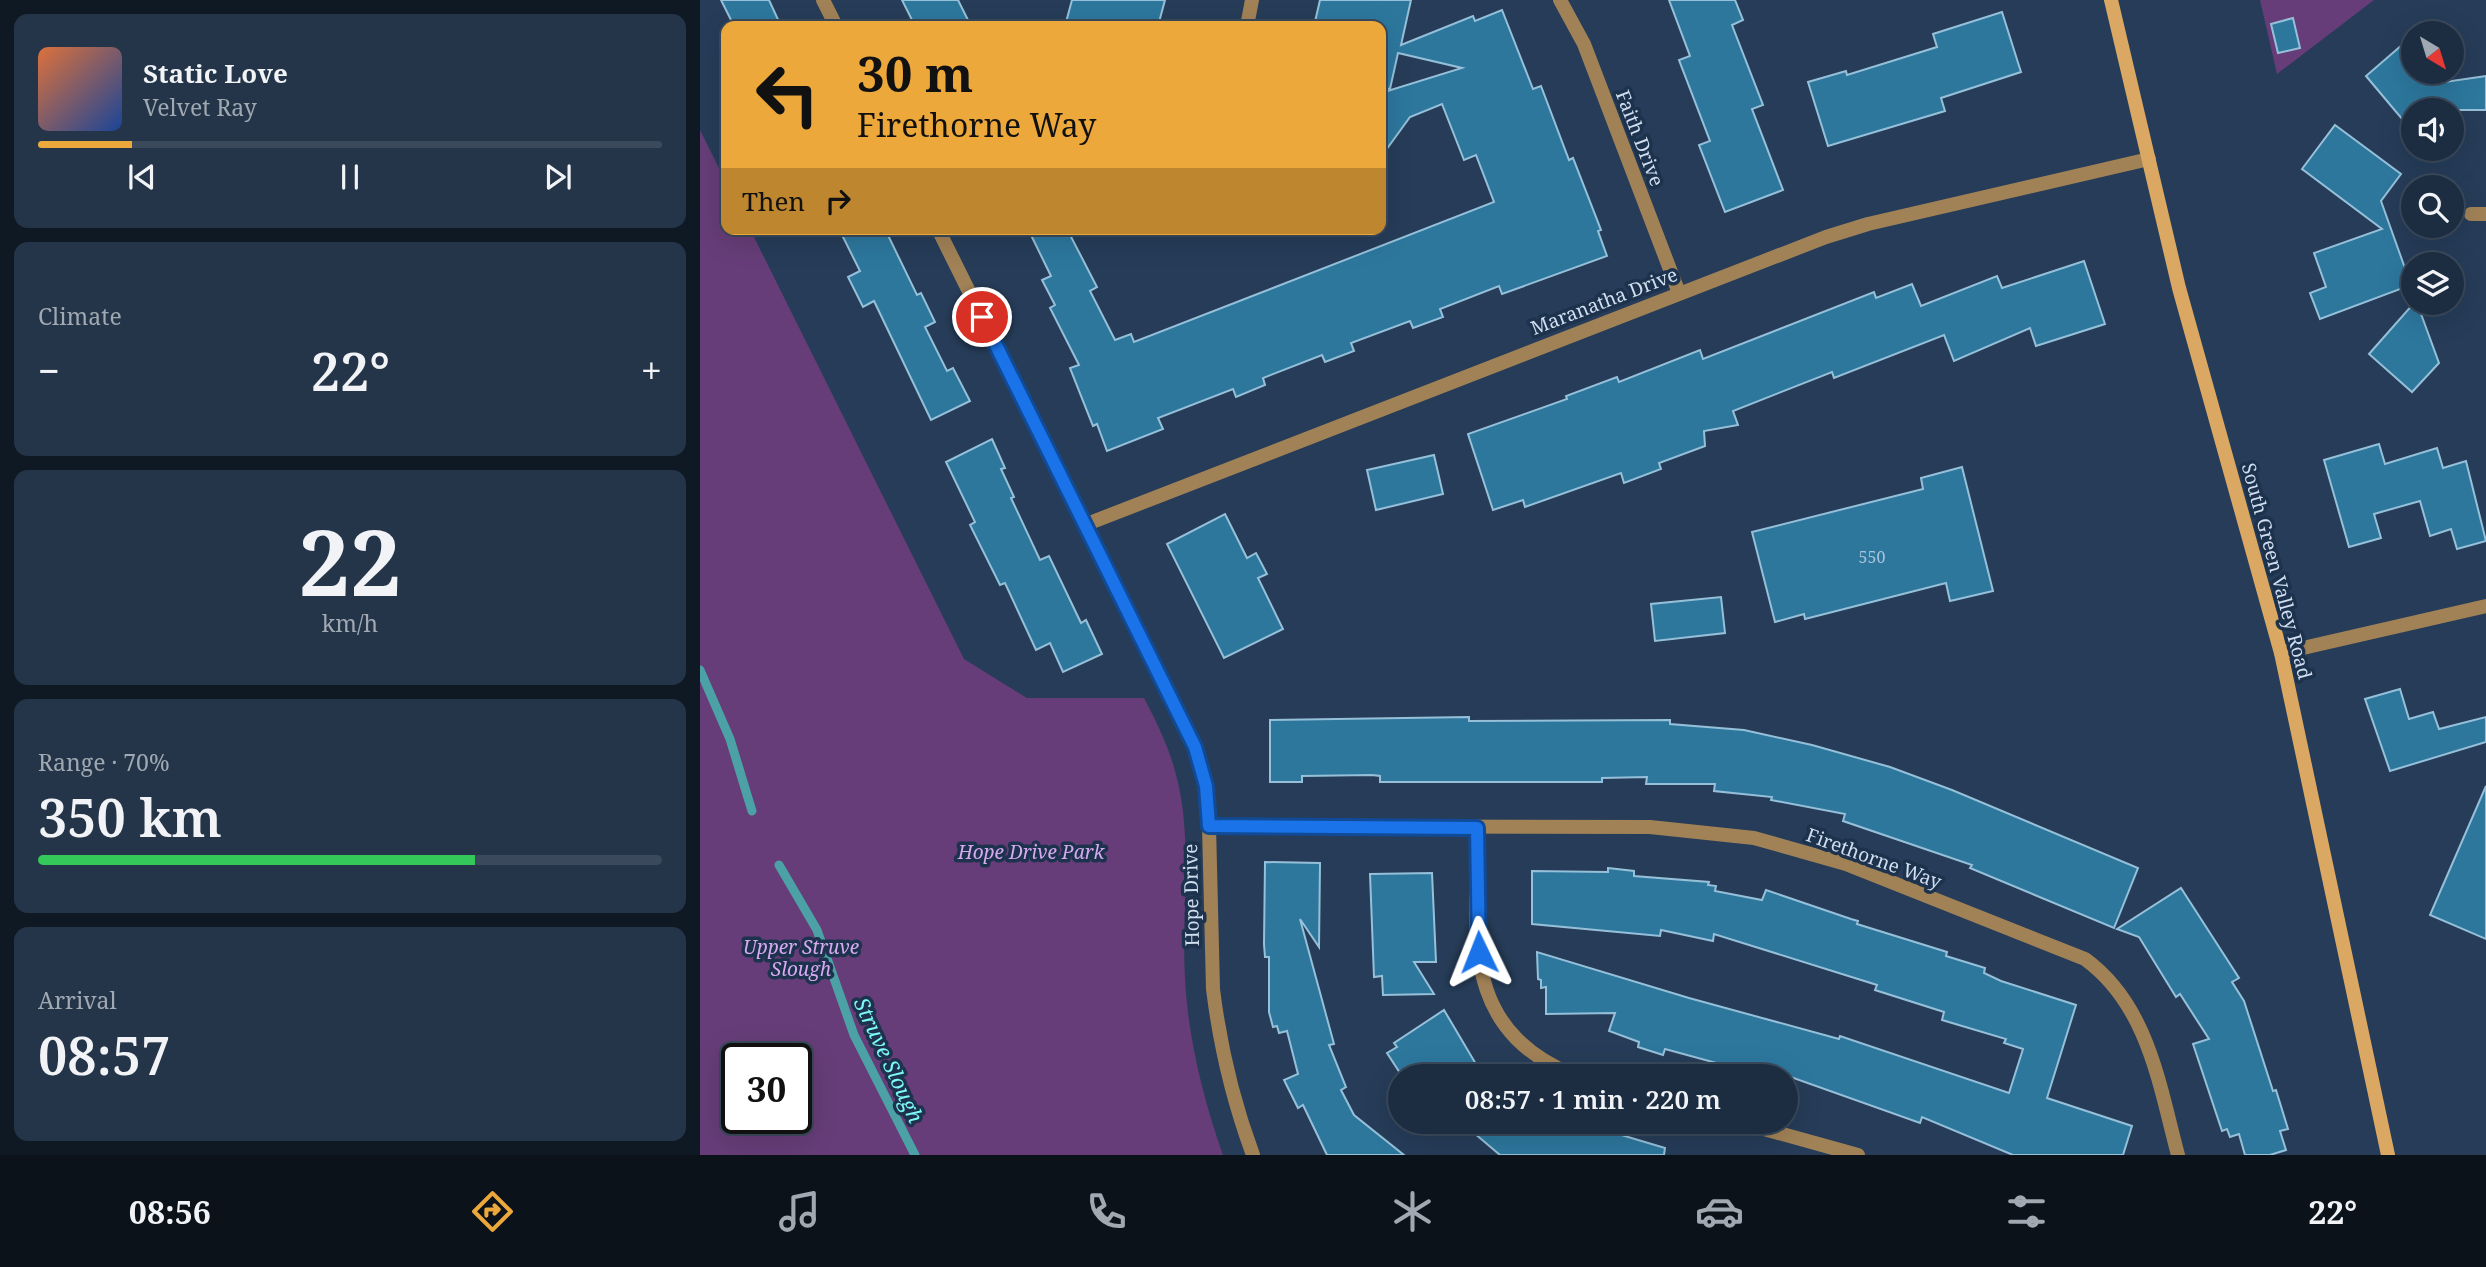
<!DOCTYPE html>
<html lang="en">
<head>
<meta charset="utf-8">
<style>
	:root { --surface:#1c2d42; --page:#253549; --text:#f1f3f6; --muted:#a0a8b2; --line:#3a495b; --accent:#eda83b }
	body { margin:0; font-family:"Noto Serif",serif; background:var(--page); color:var(--text); height:100vh; display:flex; flex-direction:column; font-size:26px; white-space:nowrap }
	* { box-sizing:border-box; margin:0 }
	p { font-size:23px; color:var(--muted) }
	.icon { flex:none; width:38px; height:38px; fill:none; stroke:currentColor; stroke-width:2; stroke-linecap:round; stroke-linejoin:round }
	.map { position:relative; flex:1; overflow:hidden }
	.sheet { display:flex; flex-direction:column; gap:14px; padding:14px; background:#0f1924; width:700px }
	.sheet>* { flex:none }
	.banner { position:absolute; left:21px; top:21px; width:665px; height:214px; border-radius:14px; box-shadow:0 7px 28px #0002,0 0 0 2px var(--line); background:#eda83b; color:#111; overflow:hidden }
	.needle { width:46px; rotate:142deg }
	.fabs { position:absolute; left:1701px; top:21px; display:grid; gap:14px }
	.fabs a { display:grid; place-items:center; width:63px; height:63px; border-radius:50%; background:var(--surface); box-shadow:0 7px 28px #0002,0 0 0 2px var(--line); font-size:35px }
	.speed { position:absolute; left:21px; top:1043px; display:flex; gap:14px; font-size:35px; font-weight:700; text-align:center }
	.speed>* { display:grid; place-content:center; width:91px; height:91px; border-radius:50%; background:var(--surface); box-shadow:0 7px 28px #0002,0 0 0 2px var(--line); line-height:1 }
	.speed .limit { border:4px solid #111; border-radius:10px; background:#fff; color:#111 }
	.pin { position:absolute; display:grid; place-items:center; width:60px; height:60px; color:#fff; margin:-30px; border:4px solid #fff; border-radius:50%; box-shadow:0 2px 7px #0007 }
	.me { position:absolute; width:77px; margin:-38px; rotate:358deg; stroke-linejoin:round; filter:drop-shadow(0 0 5px #0008) }
	.turn { display:flex; align-items:center; gap:24px; height:147px; padding:0 21px; font-size:32px }
	.turn .icon { width:91px; height:91px; stroke-width:2.5 }
	.turn b { display:block; font-size:49px; line-height:60px }
	.then { display:flex; align-items:center; height:66px; padding:0 21px; background:#0003; gap:14px; font-size:26px }
	.big { font-size:52px; font-weight:600; line-height:1.1 }
	.sheet .card { flex:1; display:flex; flex-direction:column; justify-content:center; gap:10px; min-width:0; padding:0 24px; border-radius:14px; background:var(--page) }
	.sheet .dial { align-items:center; gap:0 }
	.dial b { font-size:91px; line-height:1 }
	.song { display:flex; align-items:center; gap:21px }
	.cover { width:84px; height:84px; border-radius:10px; background:linear-gradient(135deg,hsl(20 70% 55%),hsl(220 70% 35%)) }
	.played { height:7px; border-radius:4px; background:linear-gradient(90deg,var(--accent) 15%,var(--line) 15%) }
	.keys { display:flex; justify-content:space-around; direction:ltr }
	.heat { display:flex; justify-content:space-between; align-items:center; font-size:38px; direction:ltr }
	.charge { height:10px; border-radius:5px; background:linear-gradient(90deg,#34c759 70%,var(--line) 0) }
	.trip { position:absolute; left:688px; top:1064px; width:410px; height:70px; border-radius:35px; background:var(--surface); box-shadow:0 7px 28px #0002,0 0 0 2px var(--line); font-weight:600; line-height:70px; text-align:center }
	.tab-bar { display:flex; height:112px; justify-content:space-around; align-items:center; background:#0b121a; color:var(--muted) }
	.tab-bar .icon { width:49px; height:49px }
	.tab-bar .active { color:var(--accent) }
	.tab-bar b { font-size:32px; color:var(--text) }
	main { display:flex; flex:1; min-height:0 }
	.map>svg:first-child { display:block }
</style>
</head>
<body>
<main>
<section class="sheet">
<div class="card">
<div class="song"><i class="cover"></i><div><b>Static Love</b><p>Velvet Ray</p></div></div>
<div class="played"></div>
<div class="keys"><svg class="icon" aria-label="previous" viewBox="0 0 24 24"><path d="M18 5L8 12l10 7zM5 5v14"/></svg><svg class="icon" aria-label="pause" viewBox="0 0 24 24"><path d="M8 5v14M16 5v14"/></svg><svg class="icon" aria-label="next" viewBox="0 0 24 24"><path d="M6 5l10 7-10 7zM19 5v14"/></svg></div>
</div>
<div class="card"><p>Climate</p>
<div class="heat"><a>−</a><b class="big">22°</b><a>+</a></div>
</div>
<div class="card dial"><b>22</b><p>km/h</p></div>
<div class="card"><p>Range · 70%</p><b class="big">350 km</b><div class="charge"></div></div>
<div class="card"><p>Arrival</p><b class="big">08:57</b></div>
</section>
<div class="map">
<svg width="1786" height="1155" viewBox="0 0 1786 1155">
	<rect width="100%" height="100%" fill="#263c58"/>
	<g fill="#663d78" fill-rule="evenodd">
		<polygon points="1560,0 1674,0 1577,74"/>
		<path d="M0,130L26,182V229H50L264,659L327,698H444C456,721 468,745 475,771C494,837 481,910 485,978C488,1038 503,1098 523,1155H0ZM37,1059H96V1118H37Z"/>
	</g>
	<g fill="none" stroke-linecap="round" stroke-linejoin="round">
		<g stroke="#4ca1a6" stroke-width="9">
			<polyline points="0,670 30,739 52,811"/>
			<polyline points="79,865 117,930 154,1035 215,1155"/>
		</g>
	</g>
	<g fill="#2d779d" stroke="#96c0d9" stroke-width="2">
		<polygon points="21,0 69,0 81,26 34,26"/>
		<polygon points="202,0 258,0 271,26 215,26"/>
		<polygon points="372,0 465,0 458,26 365,26"/>
		<polygon points="620,0 711,0 701,45 773,16 775,21 802,10 833,89 841,86 869,160 873,158 901,230 898,231 907,256 802,294 799,286 740,309 743,317 713,328 710,321 651,343 654,351 625,362 622,355 563,378 565,385 536,397 533,389 458,418 463,429 407,451 397,424 393,426 370,368 379,365 350,308 355,305 342,280 351,276 328,229 367,229 397,287 390,291 415,340 431,334 434,342 794,202 776,155 764,160 742,104 710,117 681,157 681,93 762,68 698,53 690,89 681,88 681,26 614,26"/>
		<polygon points="969,0 1035,0 1043,20 1032,25 1063,105 1052,109 1083,190 1025,212 999,145 1010,141 979,60 990,56"/>
		<polygon points="1302,12 1321,72 1241,98 1245,111 1128,146 1108,82 1146,71 1147,75 1237,47 1233,34"/>
		<polygon points="1593,18 1600,48 1578,53 1571,24"/>
		<polygon points="1702,45 1713,58 1713,72 1737,72 1745,82 1786,76 1786,110 1713,110 1713,132 1666,76"/>
		<polygon points="1635,125 1701,174 1681,201 1711,285 1620,319 1610,293 1626,287 1614,253 1682,229 1602,169"/>
		<polygon points="139,229 185,229 217,295 221,293 235,322 225,327 247,371 253,368 270,401 231,420 174,301 163,307 148,277 160,271"/>
		<polygon points="1384,261 1405,324 1336,346 1330,328 1254,361 1244,335 1134,378 1132,372 1033,411 1038,425 1004,431 1005,446 959,463 961,469 924,483 921,473 825,507 823,500 793,510 768,434 867,399 866,396 917,377 919,382 1000,350 1003,359 1174,292 1176,298 1212,284 1221,306 1297,276 1302,288"/>
		<polygon points="1714,303 1717,303 1739,363 1712,392 1669,354"/>
		<polygon points="292,439 305,468 301,469 314,497 311,498 340,560 349,556 381,623 386,620 402,654 363,672 350,643 336,650 305,583 300,585 270,525 275,522 246,462"/>
		<polygon points="1679,444 1685,464 1737,448 1743,468 1766,461 1786,541 1757,549 1751,529 1730,536 1720,501 1674,514 1681,538 1649,547 1624,460"/>
		<polygon points="734,455 743,494 676,510 667,470"/>
		<polygon points="1262,467 1293,591 1250,601 1246,583 1105,619 1104,614 1075,622 1052,532 1223,489 1221,478"/>
		<polygon points="525,514 547,558 556,553 567,574 558,578 583,629 524,658 467,544"/>
		<polygon points="1021,597 1025,633 955,641 951,604"/>
		<polygon points="1700,689 1709,719 1733,712 1739,729 1786,717 1786,742 1690,771 1665,699"/>
		<polygon points="769,717 769,721 970,720 970,724 1044,730 1112,745 1190,767 1252,790 1438,868 1414,928 1270,868 1272,865 1143,821 1145,814 1071,800 1072,797 1014,791 1015,784 946,784 947,777 902,778 902,782 680,782 680,776 672,775 602,776 602,782 570,782 570,720"/>
		<polygon points="1786,786 1786,939 1730,915"/>
		<polygon points="565,862 620,863 619,947 600,919 634,1044 629,1045 646,1087 641,1090 654,1115 704,1155 627,1155 603,1105 598,1108 584,1080 598,1074 587,1031 579,1033 577,1026 573,1027 569,1012 569,957 565,957 564,944"/>
		<polygon points="908,868 934,871 934,876 1009,882 1008,885 1016,886 1015,891 1062,900 1066,890 1151,919 1158,921 1157,924 1247,952 1246,956 1285,968 1284,973 1301,981 1376,1005 1347,1098 1432,1126 1423,1155 1313,1155 1222,1117 1220,1123 1088,1076 1064,1076 965,1049 963,1055 938,1047 939,1042 909,1031 915,1013 846,1014 846,987 841,988 841,980 838,979 837,952 989,998 1139,1039 1140,1036 1309,1093 1323,1049 1304,1043 1306,1039 1242,1020 1244,1012 1175,990 1177,985 1014,934 1013,941 961,930 960,936 832,924 832,871 908,872"/>
		<polygon points="732,873 736,962 714,962 734,994 683,995 682,976 674,977 670,874"/>
		<polygon points="1481,888 1539,978 1532,982 1544,1001 1573,1091 1576,1090 1588,1129 1580,1131 1586,1150 1570,1155 1545,1155 1539,1134 1530,1137 1527,1129 1522,1131 1493,1044 1509,1039 1480,994 1476,997 1439,937 1417,929"/>
		<polygon points="744,1010 783,1076 702,1076 687,1053 697,1047 694,1043"/>
		<polygon points="761,1122 860,1122 887,1129 888,1125 965,1148 964,1155 800,1155"/>
	</g>
	<g fill="none" stroke-linecap="round" stroke-linejoin="round">
		<g stroke="#a18257" stroke-width="14">
			<polyline points="123,0 136,26"/>
			<polyline points="860,0 884,44 979,293"/>
			<polyline points="547,26 552,0"/>
			<polyline points="1771,214 1786,214"/>
			<path d="M238,229L495,747L506,787L509,826L513,989C520,1046 533,1101 553,1155"/>
			<polyline points="387,524 1126,237 1168,224 1449,159"/>
			<polyline points="1581,653 1786,606"/>
			<path d="M509,826L950,827L1054,838L1146,864L1385,959C1448,1005 1459,1084 1478,1155"/>
			<path d="M777,828C777,934 758,1028 875,1076"/>
			<polyline points="1039,1122 1158,1155"/>
		</g>
		<polyline stroke="#daa863" stroke-width="14" points="1411,0 1479,288 1581,653 1688,1155"/>
	</g>
	<g fill="none" stroke-linecap="round" stroke-linejoin="round">
		<g stroke="#114b97" stroke-width="18">
			<polyline id="route" points="282,317 495,747 506,786 509,826 777,828 779,952"/>
		</g>
		<use href="#route" stroke="#1a73e8" stroke-width="12"/>
	</g>
	<g text-anchor="middle" dominant-baseline="central" stroke-width="7" stroke-linejoin="round" paint-order="stroke">
		<g font-size="16" fill="#a7c4da">
			<text x="1172" y="557">550</text>
		</g>
		<g font-size="19" fill="#d0deef" stroke="#1c324d">
			<text transform="translate(940 138) rotate(69)">Faith Drive</text>
			<text transform="translate(904 301) rotate(-21)">Maranatha Drive</text>
			<text transform="translate(1577 571) rotate(75)">South Green Valley Road</text>
			<text transform="translate(1174 858) rotate(20)">Firethorne Way</text>
			<text transform="translate(491 895) rotate(-91)">Hope Drive</text>
		</g>
		<g font-size="19" font-style="italic" fill="#d9a9f0" stroke="#1c324d">
			<text x="331" y="852">Hope Drive Park</text>
			<text x="101" y="947">Upper Struve<tspan x="101" dy="22">Slough</tspan></text>
		</g>
		<g font-size="21" font-style="italic" fill="#7df9f7" stroke="#1c324d">
			<text transform="translate(189 1060) rotate(65)">Struve Slough</text>
		</g>
	</g>
</svg>
<div class="fabs">
<a><svg class="needle" viewBox="-14 -14 28 28"><path d="M0-13l5 13h-10z" fill="#e53935"/><path d="M0 13l5-13h-10z" fill="#a0a8b2"/></svg></a>
<a><svg class="icon" aria-label="sound" viewBox="0 0 24 24"><path d="M4 9h4l5-4v14l-5-4H4zM17 9q2 3 0 6"/></svg></a>
<a><svg class="icon" aria-label="search" viewBox="0 0 24 24"><circle cx="10" cy="10" r="6"/><path d="M15 15l6 6"/></svg></a>
<a><svg class="icon" aria-label="layers" viewBox="0 0 24 24"><path d="M12 4l9 5-9 5-9-5zM3 14l9 5 9-5"/></svg></a>
</div>
<div class="speed"><div class="limit">30</div></div>
<div class="pin" style="left:282px;top:317px;background:#d93025"><svg class="icon" aria-label="arrive" viewBox="0 0 24 24"><path d="M6 21V4h12l-3 4 3 4H6"/></svg></div>
<svg class="me" style="left:779px;top:952px" viewBox="-20 -20 40 40"><path d="M0-17L14 15 0 8-14 15z" fill="#1a73e8" stroke="#fff" stroke-width="4"/></svg>
<div class="trip">08:57 · 1 min · 220 m</div>
<div class="banner">
<div class="turn"><svg class="icon" aria-label="left" viewBox="0 0 24 24"><path d="M17 20v-9H6M10 6l-5 5 5 5"/></svg><div><b>30 m</b>Firethorne Way</div></div>
<div class="then">Then<svg class="icon" aria-label="right" viewBox="0 0 24 24"><path d="M7 20v-9h11M14 6l5 5-5 5"/></svg></div>
</div>
</div>
</main>
<nav class="tab-bar">
<b>08:56</b>
<svg class="icon active" aria-label="directions" viewBox="0 0 24 24"><path d="M12 3l9 9-9 9-9-9zM9 14v-3h6M13 9l2 2-2 2"/></svg>
<svg class="icon" aria-label="music" viewBox="0 0 24 24"><path d="M9 18V5l10-2v13"/><circle cx="6" cy="18" r="3"/><circle cx="16" cy="16" r="3"/></svg>
<svg class="icon" aria-label="phone" viewBox="0 0 24 24"><path d="M5 4h4l2 5-3 2q2 4 5 5l2-3 5 2v4C11 20 4 13 5 4z"/></svg>
<svg class="icon" aria-label="climate" viewBox="0 0 24 24"><path d="M12 3v18M4 7l16 10M4 17L20 7"/></svg>
<svg class="icon" aria-label="car" viewBox="0 0 24 24"><path d="M5 17H2v-5l4-1 3-4h7l3 4 3 1v5h-3M9 17h6M6 11h13"/><circle cx="7" cy="17" r="2"/><circle cx="17" cy="17" r="2"/></svg>
<svg class="icon" aria-label="filters" viewBox="0 0 24 24"><path d="M4 7h16M4 17h16"/><circle cx="9" cy="7" r="2"/><circle cx="15" cy="17" r="2"/></svg>
<b>22°</b>
</nav>
</body>
</html>
